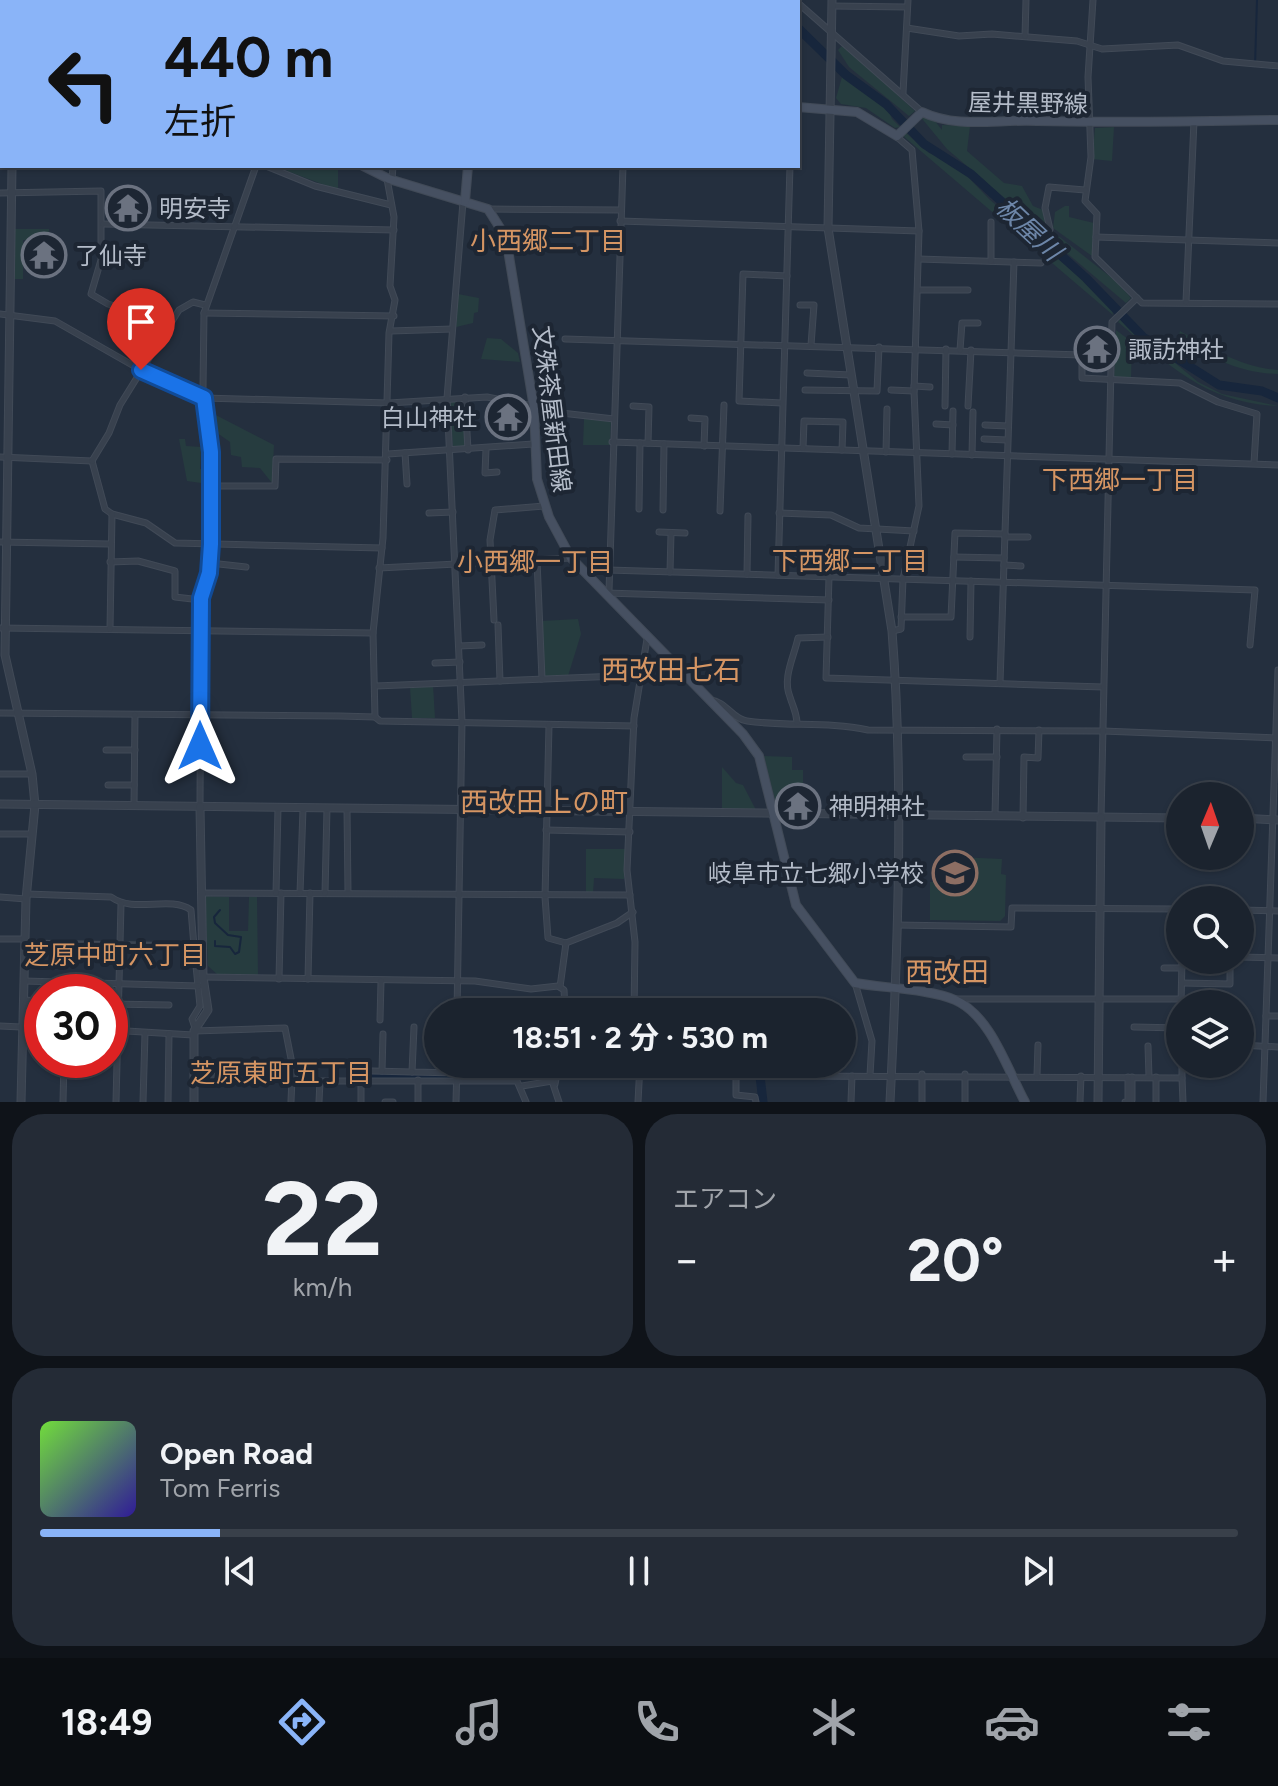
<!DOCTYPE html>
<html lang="ja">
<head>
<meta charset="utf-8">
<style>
	:root { --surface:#1b232e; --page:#242b36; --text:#f1f3f6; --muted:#a0a4aa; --line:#39404a; --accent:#8ab4f8 }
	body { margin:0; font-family:Figtree,"Noto Sans JP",sans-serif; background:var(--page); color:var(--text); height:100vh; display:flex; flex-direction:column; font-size:30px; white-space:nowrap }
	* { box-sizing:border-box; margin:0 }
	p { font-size:26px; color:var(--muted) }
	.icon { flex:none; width:44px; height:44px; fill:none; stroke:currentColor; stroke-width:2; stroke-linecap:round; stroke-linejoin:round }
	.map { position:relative; height:1102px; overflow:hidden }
	.sheet { display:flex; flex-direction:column; gap:12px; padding:12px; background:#0f1319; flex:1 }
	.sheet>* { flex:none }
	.hud { position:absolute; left:0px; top:0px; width:800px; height:168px; box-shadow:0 2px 6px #0004,0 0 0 2px var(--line); background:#8ab4f8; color:#111; overflow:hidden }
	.needle { width:52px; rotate:2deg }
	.controls { position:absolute; left:1166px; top:782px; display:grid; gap:16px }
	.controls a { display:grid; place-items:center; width:88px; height:88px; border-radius:50%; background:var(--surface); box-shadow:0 2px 6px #0004,0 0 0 2px var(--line); font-size:40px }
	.speed { position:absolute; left:24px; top:974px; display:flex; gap:16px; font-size:40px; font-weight:700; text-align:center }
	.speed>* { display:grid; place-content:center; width:104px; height:104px; border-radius:50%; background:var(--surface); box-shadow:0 2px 6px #0004,0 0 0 2px var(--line); line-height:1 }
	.speed .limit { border:12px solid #d22; background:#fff; color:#111 }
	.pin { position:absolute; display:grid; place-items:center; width:68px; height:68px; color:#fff; margin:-82px -34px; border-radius:50% 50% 50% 0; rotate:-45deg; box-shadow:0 0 8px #0007 }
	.pin .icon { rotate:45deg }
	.me { position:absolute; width:88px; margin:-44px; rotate:0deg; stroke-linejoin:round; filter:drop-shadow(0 0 6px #0008) }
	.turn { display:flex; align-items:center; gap:28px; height:168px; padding:0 32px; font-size:36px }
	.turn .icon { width:104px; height:104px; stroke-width:2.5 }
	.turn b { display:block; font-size:56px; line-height:68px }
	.big { font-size:60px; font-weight:700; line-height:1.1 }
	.sheet .tile { flex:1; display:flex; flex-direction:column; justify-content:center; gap:12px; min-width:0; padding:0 28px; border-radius:32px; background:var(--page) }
	.sheet .dial { align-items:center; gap:0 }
	.dial b { font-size:104px; line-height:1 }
	.song { display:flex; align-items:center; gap:24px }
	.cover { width:96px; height:96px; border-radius:12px; background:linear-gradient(135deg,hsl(100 70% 55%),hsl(250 70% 35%)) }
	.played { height:8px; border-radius:4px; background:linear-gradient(90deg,var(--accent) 15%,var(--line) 15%) }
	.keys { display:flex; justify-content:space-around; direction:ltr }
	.heat { display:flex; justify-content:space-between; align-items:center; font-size:44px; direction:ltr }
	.sheet .tiles { flex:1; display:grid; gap:12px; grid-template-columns:1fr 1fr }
	.tile:last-child { grid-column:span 2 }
	.trip { position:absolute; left:424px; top:998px; width:432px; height:80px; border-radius:40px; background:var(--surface); box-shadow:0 2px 6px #0004,0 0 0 2px var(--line); font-weight:700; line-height:80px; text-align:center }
	.dock { display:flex; height:128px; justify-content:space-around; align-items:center; background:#0b0e12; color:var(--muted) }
	.dock .icon { width:56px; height:56px }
	.dock .current { color:var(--accent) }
	.dock b { font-size:36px; color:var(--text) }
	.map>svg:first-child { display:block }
</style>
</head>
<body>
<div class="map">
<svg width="1278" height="1102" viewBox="0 0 1278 1102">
	<rect width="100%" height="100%" fill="#242f3e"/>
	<g fill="#263c3f">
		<polygon points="843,45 915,111 909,116 849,67 838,50"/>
		<polygon points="842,77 886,104 892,119 900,127 895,128 866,108 841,104 836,98"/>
		<polygon points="919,115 931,116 942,130 942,125 970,126 967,151 1004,183 1022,186 1033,206 1043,210 1045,222 1042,230 947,149"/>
		<polygon points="1114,127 1112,161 1092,159 1095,128"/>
		<polygon points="906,133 929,153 953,161 989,199 1100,295 1112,309 1113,315 902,135"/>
		<polygon points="289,166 338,166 338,190 287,171"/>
		<polygon points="1065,206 1069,206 1069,217 1094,223 1092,256 1053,228 1055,212"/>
		<polygon points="1047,227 1117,282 1131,298 1126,303 1042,232"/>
		<polygon points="15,229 49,229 49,240 23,240 23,279 14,279"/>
		<polygon points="458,294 479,298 478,312 474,313 473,323 456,327"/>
		<path d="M1121,318L1198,382L1222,394L1278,406C1206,403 1170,366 1118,322Z"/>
		<polygon points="1116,330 1132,342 1131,379 1114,379"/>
		<path d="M1180,331C1212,349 1241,367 1278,370V374C1240,373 1208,358 1179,335Z"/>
		<polygon points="487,338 501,339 518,353 520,362 481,359"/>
		<polygon points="463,400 466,448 453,449 450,401"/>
		<polygon points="208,411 274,445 272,483 260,468 242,467 241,457 231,455 230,442 210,428"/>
		<polygon points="584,419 611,419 610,445 583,445"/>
		<polygon points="179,439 185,439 186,446 201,447 200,469 209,471 208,484 187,481"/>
		<polygon points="578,619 581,634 568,676 543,677 541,621"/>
		<polygon points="433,685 435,718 412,718 410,687"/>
		<polygon points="764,756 792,757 792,770 803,770 803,801 775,800"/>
		<polygon points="722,767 736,783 743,785 757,812 722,812"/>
		<polygon points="586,849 626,849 624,879 594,878 593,894 586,893"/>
		<polygon points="957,857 1002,859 1001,874 1006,875 1005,916 1000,921 930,920 930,882 957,882"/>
		<polygon points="205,896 229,897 229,931 248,931 249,897 257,897 258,975 218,975 208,966"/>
	</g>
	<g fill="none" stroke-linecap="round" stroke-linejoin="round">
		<g stroke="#17263c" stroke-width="2">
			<polyline points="1257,0 1255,66 1278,69"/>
			<polyline points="1277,784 1278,784"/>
			<polyline points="215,941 215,946 230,947 235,954 239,952 241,937 228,935 215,923 214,917 220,910"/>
		</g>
		<g stroke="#17263c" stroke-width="9">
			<polyline points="771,0 773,2"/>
			<polyline points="798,28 846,75 886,104 924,144 971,174 1086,278 1143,337 1219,385 1262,391 1278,398"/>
			<polyline points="738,1064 759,1067 763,1102"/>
			<polyline points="363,1076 471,1076 487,1064"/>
		</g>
		<g stroke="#414a57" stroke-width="7">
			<g id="minor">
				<polyline points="747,0 749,2"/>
				<polyline points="1093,0 1088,77 1091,157 1085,201 1097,214 1095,257 1142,303 1278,304"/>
				<polyline points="404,2 404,0"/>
				<polyline points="479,2 479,0"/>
				<polyline points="628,2 628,0"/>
				<polyline points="798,3 922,112"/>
				<polyline points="832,6 907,7"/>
				<polyline points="907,28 959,36 992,34 1077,41 1102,49 1178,45 1223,61 1278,66"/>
				<polyline points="1025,36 1026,0"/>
				<polyline points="903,93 908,0"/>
				<polyline points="0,104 2,105"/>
				<polyline points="266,166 315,186 391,205"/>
				<polyline points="392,180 393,166"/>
				<polyline points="0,193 101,191 101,260 91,294 108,304 170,324"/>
				<polyline points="488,209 621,210"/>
				<polyline points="620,221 919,231"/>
				<polyline points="103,224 394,230"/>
				<polyline points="1050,229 1045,208 1049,187 1085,190"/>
				<polyline points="1096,237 1278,243"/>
				<polyline points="919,259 1041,263"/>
				<polyline points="991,261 991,222"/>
				<polyline points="918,290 968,290"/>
				<polyline points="1186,302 1194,121"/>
				<polyline points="800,305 814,305 811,345"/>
				<polyline points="204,313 394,316"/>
				<polyline points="0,314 55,321 141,370 204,398 389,403 487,397 533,406"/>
				<polyline points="391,331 452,329"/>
				<polyline points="565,339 1082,355 1082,378 1180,383 1218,402 1257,414 1254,463"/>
				<polyline points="960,350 962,323 978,323"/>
				<polyline points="807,373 850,375"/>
				<polyline points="914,386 930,387"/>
				<polyline points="805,390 877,391 879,347"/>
				<polyline points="891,390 914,391"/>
				<polyline points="465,397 468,450"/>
				<polyline points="782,403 739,401 743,274 787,276"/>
				<polyline points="633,406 649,407 648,443"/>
				<polyline points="945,406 946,349"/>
				<polyline points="968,406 971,350"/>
				<polyline points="535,410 614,419"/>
				<polyline points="691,418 705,419 704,446"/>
				<polyline points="936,424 953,425"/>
				<polyline points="985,425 1008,426"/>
				<polyline points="984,439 1007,440"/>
				<polyline points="612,442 1278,465"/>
				<polyline points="803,448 804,421 843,422 842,450"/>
				<polyline points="486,449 485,473 497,472"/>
				<polyline points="886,452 887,409"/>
				<polyline points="405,453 407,484"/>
				<polyline points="388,454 533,444"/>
				<polyline points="952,454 953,411"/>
				<polyline points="972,455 973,412"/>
				<polyline points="0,457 92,461"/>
				<polyline points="92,461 105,509 112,514 146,523 175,543 382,548"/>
				<polyline points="92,461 109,433 120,405 179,310 193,302 205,305"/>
				<polyline points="211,486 275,486 276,459 387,460"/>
				<polyline points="639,509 640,443"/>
				<polyline points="663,510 664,444"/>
				<polyline points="720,511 724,405"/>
				<polyline points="429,513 453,512"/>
				<polyline points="779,513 831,515 859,528 914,531"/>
				<polyline points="659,532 685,533"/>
				<polyline points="1005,537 1028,537"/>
				<polyline points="0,542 110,544"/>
				<polyline points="954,557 1004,558"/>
				<polyline points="537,560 542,679"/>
				<polyline points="110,562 138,561 175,571 175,597 201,600"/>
				<polyline points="210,563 246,567"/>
				<polyline points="1004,565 1021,566"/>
				<polyline points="379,568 570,558"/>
				<polyline points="608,570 1255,590 1250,645"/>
				<polyline points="670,572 671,533"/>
				<polyline points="747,574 748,516"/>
				<polyline points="778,575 790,166"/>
				<polyline points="829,577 826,678 1103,687"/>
				<polyline points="609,591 623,166"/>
				<polyline points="606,593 829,600"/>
				<polyline points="901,617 951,617 955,533 1005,534"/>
				<polyline points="494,620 490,540 495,510 544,506"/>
				<polyline points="498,625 500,681"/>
				<polyline points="0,628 373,633"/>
				<polyline points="110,629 112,514"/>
				<polyline points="892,631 901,629 903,579 919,506 914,391 919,231 912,150 897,137"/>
				<polyline points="970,637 971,581"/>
				<polyline points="459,646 482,645"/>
				<polyline points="435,663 460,662"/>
				<polyline points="1000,683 1014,262"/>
				<polyline points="376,686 643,675"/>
				<path d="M710,700C726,701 732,719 747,721C788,727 828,721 868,730L1103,731L1278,738"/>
				<polyline points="0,713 340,716 375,717 380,721 634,726"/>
				<polyline points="375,717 373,633 383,538 389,333 395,300 390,286 394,217 387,179"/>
				<path d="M797,722C796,711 793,707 790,697C782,678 794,657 798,638L828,637"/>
				<polyline points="549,725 545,897 548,938 566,943"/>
				<polyline points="106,750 135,750"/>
				<polyline points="966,757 997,757"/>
				<polyline points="0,774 32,774"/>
				<polyline points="108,785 134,785"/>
				<polyline points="134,806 135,715"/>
				<polyline points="200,806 201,598 209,573 211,486 203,387 204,313 256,166"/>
				<polyline points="347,809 348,893"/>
				<polyline points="995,816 997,729"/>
				<polyline points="1023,818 1024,757 1038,758 1039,730"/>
				<polyline points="1101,818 1112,322 1137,298"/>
				<polyline points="546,830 630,832"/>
				<polyline points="0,834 32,834"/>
				<polyline points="201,893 630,895"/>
				<polyline points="276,893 278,808"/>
				<polyline points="300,893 303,809"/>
				<polyline points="325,893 327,808"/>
				<path d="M27,894L111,897C135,914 169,895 191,910L194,946"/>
				<polyline points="0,897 26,899"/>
				<polyline points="1240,910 1278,911"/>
				<polyline points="897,925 1011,927 1012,908 1180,909"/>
				<polyline points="0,939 25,939"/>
				<polyline points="25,943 194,946 200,1006 192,1019 195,1028"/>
				<polyline points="1240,957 1278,958"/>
				<polyline points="1164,968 1182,968"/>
				<polyline points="203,977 475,981 531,989 558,986 564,990 565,1009 634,1005"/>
				<polyline points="279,979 281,893"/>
				<polyline points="308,979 310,893"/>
				<polyline points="24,981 199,986"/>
				<polyline points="855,983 872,1041 870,1075"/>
				<polyline points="1182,983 1230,984 1230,960"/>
				<polyline points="560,987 566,943 617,923 633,912"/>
				<polyline points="955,999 1181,999"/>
				<polyline points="23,1000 42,1001"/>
				<polyline points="110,1004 169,1005"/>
				<polyline points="1181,1004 1182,960"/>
				<polyline points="735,1009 749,1012"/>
				<polyline points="457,1012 462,722 447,398 463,202"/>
				<polyline points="634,1012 635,942 627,870 634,718 647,639"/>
				<polyline points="1266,1016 1278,1016"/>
				<polyline points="380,1020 381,981"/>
				<polyline points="0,1026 42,1028"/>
				<polyline points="414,1027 412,1072 457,1073"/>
				<polyline points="1134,1027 1180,1028"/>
				<polyline points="110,1030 193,1035"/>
				<polyline points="195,1031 285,1028 295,1079"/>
				<polyline points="1240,1045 1278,1047"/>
				<polyline points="1148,1046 1149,1077"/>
				<polyline points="669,1064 795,1076 1182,1078 1182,1064"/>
				<polyline points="372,1071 412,1072"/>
				<polyline points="382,1071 383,1034"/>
				<polyline points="736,1071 736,1095 755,1097 756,1102"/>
				<polyline points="195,1075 320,1081 517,1081 526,1102"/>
				<polyline points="1037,1075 1038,1045"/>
				<polyline points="1156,1077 1156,1102"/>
				<polyline points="1182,1078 1183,1102"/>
				<polyline points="361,1079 361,1102"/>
				<polyline points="555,1084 559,1064"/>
				<polyline points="522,1086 552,1081 559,1102"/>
				<polyline points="1132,1100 1132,1077"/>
				<polyline points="291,1101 292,1079"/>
				<polyline points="63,1102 64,1060"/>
				<polyline points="116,1102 121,904"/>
				<polyline points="143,1102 145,1033"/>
				<polyline points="168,1102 169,1034"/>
				<polyline points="319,1102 320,1081"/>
				<polyline points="385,1102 393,1102"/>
				<polyline points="418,1102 418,1080"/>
				<polyline points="456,1102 457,1064"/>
				<polyline points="638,1102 640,1064"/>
				<polyline points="851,1102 852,1076"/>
				<polyline points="922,1102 922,1074"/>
				<polyline points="965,1102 965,1074"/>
				<polyline points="1080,1102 1081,1076"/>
				<polyline points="1125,1102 1128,1102 1128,1077"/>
				<polyline points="1263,1102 1278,670"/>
			</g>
		</g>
		<g stroke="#414a57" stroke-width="9">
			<g id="tertiary">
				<path d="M832,0L828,228L892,631C904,786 898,946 890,1102"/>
				<polyline points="15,2 15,0"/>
				<polyline points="12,166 5,655 32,774 35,805 26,899 21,1102"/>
				<polyline points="0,804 1180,818"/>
				<polyline points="1240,818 1278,820"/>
				<polyline points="194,1102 194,1031 208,1010 203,977 200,807"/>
				<polyline points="1098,1102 1101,818"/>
			</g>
		</g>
		<g stroke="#414a57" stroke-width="10">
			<g id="secondary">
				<polyline points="261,0 262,2"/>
				<polyline points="0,24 2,24"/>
				<path d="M798,107L857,112L897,136L922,112C958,129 997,119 1037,121C1117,123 1197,121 1278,120"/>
				<path d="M363,166L389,179L488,209L500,228L508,250L534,408L537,479L549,517L571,558L743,734L759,756L796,905L855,983C883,988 930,989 955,1000C991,1016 1007,1069 1025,1102"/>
				<polyline points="465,201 468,166"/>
			</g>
		</g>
		<use href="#minor" stroke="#38414e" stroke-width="5"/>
		<use href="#tertiary" stroke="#38414e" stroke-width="7"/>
		<use href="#secondary" stroke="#465061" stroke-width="8"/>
	</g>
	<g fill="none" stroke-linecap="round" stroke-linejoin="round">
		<g stroke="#114b97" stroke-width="20">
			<polyline id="route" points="141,370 204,398 211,452 211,544 209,573 201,598 200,746"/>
		</g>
		<use href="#route" stroke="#1a73e8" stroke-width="14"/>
	</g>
	<defs>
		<g id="temple-ring" transform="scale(2.3)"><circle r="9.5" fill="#1d2633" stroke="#6b7280" stroke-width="1.5"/><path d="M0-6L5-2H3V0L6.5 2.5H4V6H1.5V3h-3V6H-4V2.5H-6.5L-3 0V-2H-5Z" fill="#6b7280"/></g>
		<g id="school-ring" transform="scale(2.3)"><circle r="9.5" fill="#1d2633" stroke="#8d6e63" stroke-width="1.5"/><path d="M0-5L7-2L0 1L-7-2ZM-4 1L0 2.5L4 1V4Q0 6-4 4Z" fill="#8d6e63"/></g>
	</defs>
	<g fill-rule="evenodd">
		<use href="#temple-ring" x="128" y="208"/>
		<use href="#temple-ring" x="44" y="255"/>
		<use href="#temple-ring" x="1097" y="349"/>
		<use href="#temple-ring" x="508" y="417"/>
		<use href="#temple-ring" x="798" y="806"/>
		<use href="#school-ring" x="955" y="873"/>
	</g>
	<g text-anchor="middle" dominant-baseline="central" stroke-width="8" stroke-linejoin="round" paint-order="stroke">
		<g font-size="24" fill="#b4bcc9" stroke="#1d2633">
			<text transform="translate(1028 103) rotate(1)">屋井黒野線</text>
			<text transform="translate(552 409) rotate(83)">文殊茶屋新田線</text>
		</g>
		<g font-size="24" fill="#b4bcc9" stroke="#1d2633" text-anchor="start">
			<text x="159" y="208">明安寺</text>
			<text x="75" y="255">了仙寺</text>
			<text x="1128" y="349">諏訪神社</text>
			<text x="477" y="417" text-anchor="end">白山神社</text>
			<text x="829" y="806">神明神社</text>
			<text x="924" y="873" text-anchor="end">岐阜市立七郷小学校</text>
		</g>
		<g font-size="26" font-style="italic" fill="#6d86a8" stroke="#1d2633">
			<text transform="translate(1029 229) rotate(43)">板屋川</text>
		</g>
		<g font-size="26" fill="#d59563" stroke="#1d2633">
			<text x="548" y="241">小西郷二丁目</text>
			<text x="1120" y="480">下西郷一丁目</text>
			<text x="850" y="561">下西郷二丁目</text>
			<text x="535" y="562">小西郷一丁目</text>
			<text x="115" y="955">芝原中町六丁目</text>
			<text x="281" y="1073">芝原東町五丁目</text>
		</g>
		<g font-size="28" fill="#d59563" stroke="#1d2633">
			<text x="671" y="670">西改田七石</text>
			<text x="544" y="802">西改田上の町</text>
			<text x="947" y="972">西改田</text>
		</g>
	</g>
</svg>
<div class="controls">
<a><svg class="needle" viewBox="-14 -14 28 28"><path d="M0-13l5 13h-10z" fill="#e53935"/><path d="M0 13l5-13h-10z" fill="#a0a4aa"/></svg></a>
<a><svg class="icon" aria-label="search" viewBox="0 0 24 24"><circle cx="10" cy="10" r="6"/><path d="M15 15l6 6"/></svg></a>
<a><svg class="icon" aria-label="layers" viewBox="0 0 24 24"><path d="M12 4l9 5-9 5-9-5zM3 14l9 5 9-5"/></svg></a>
</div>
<div class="speed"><div class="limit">30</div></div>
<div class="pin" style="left:141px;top:370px;background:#d93025"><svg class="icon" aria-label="arrive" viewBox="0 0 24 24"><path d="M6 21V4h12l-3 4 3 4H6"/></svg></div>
<svg class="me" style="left:200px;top:746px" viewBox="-20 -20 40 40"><path d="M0-17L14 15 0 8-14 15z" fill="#1a73e8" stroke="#fff" stroke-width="4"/></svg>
<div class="trip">18:51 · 2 分 · 530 m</div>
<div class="hud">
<div class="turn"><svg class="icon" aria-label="left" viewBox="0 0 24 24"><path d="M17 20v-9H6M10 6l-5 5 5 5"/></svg><div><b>440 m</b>左折</div></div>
</div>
</div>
<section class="sheet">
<div class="tiles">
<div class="tile dial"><b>22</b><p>km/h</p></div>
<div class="tile"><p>エアコン</p>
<div class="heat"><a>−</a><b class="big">20°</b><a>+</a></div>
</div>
<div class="tile">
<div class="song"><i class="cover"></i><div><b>Open Road</b><p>Tom Ferris</p></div></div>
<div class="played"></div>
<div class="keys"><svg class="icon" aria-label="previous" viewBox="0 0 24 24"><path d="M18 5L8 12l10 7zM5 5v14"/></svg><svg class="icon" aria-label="pause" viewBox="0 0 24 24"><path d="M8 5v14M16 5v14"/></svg><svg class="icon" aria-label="next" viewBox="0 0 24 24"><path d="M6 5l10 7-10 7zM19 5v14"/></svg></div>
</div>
</div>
</section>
<nav class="dock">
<b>18:49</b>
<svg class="icon current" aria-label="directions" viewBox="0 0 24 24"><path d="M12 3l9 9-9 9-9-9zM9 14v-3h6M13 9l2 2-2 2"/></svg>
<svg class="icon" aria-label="music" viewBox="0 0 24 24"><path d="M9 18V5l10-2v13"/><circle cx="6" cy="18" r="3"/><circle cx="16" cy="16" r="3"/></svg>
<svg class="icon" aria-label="phone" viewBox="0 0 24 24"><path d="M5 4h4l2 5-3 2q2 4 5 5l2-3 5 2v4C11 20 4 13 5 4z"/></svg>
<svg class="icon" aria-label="climate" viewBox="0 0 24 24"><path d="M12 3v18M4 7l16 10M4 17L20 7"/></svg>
<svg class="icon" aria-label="car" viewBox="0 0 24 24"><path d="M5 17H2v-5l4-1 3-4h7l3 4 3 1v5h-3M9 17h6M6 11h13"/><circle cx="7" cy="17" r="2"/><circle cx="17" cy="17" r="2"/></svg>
<svg class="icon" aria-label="filters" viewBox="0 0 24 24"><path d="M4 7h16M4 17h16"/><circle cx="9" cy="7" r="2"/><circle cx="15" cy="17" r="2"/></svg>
</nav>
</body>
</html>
